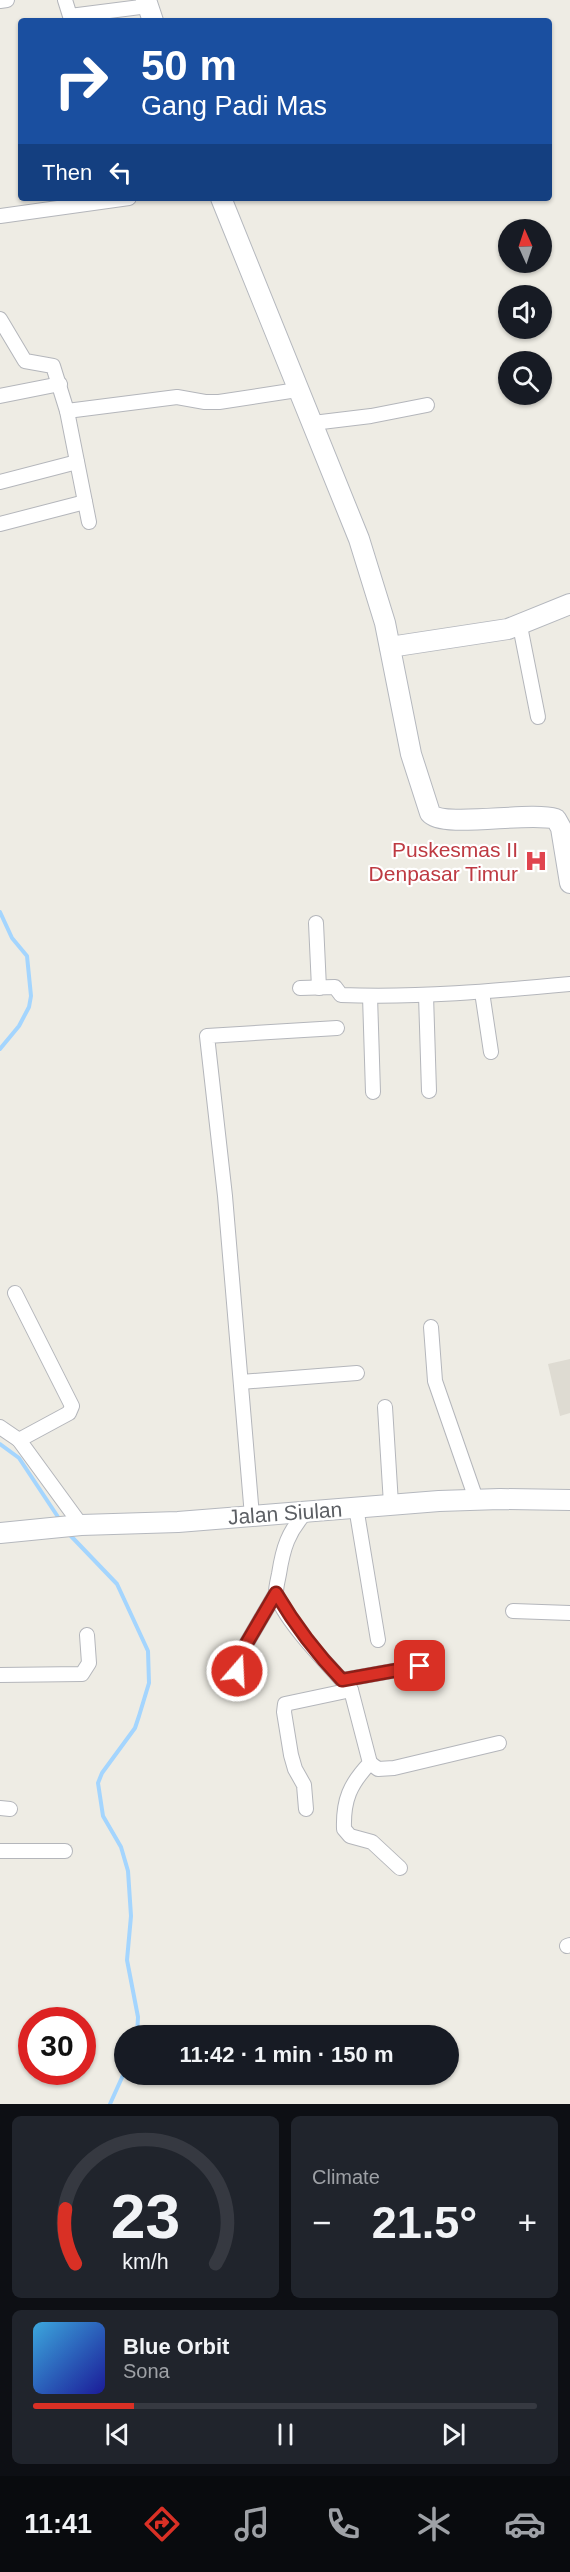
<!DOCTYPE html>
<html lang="en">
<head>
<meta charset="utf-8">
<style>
	:root { --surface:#171b24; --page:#20242c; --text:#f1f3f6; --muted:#9ea1a6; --line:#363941; --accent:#d93025 }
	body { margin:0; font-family:Helvetica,sans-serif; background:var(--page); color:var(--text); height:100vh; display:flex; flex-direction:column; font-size:22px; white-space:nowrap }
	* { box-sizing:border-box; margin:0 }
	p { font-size:20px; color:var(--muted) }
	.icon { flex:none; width:33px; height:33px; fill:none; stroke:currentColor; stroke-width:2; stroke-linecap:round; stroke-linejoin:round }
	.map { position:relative; height:2104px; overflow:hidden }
	.drawer { display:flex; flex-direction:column; gap:12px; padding:12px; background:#0d0f14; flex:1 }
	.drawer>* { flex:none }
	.guide { position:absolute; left:18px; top:18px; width:534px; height:183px; border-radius:6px; box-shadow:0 2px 4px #0004; background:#1a4fa0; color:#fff; overflow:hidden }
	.needle { width:39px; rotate:357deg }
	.controls { position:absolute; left:498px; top:219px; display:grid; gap:12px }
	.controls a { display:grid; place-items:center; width:54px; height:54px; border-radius:50%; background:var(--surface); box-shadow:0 2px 4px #0004; font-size:30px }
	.speed { position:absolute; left:18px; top:2007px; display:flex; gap:12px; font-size:30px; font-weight:700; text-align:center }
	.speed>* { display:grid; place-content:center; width:78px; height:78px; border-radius:50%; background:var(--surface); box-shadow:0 2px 4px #0004; line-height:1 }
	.speed .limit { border:9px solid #d22; background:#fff; color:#111 }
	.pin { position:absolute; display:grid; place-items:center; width:51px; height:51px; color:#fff; margin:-26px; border-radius:12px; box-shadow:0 3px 9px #0006 }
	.me { position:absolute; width:66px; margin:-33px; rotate:19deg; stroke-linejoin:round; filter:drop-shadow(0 0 4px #0008) }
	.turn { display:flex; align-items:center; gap:21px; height:126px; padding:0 24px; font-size:27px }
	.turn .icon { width:78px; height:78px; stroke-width:2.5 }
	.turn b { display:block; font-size:42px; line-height:51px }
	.then { display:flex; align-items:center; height:57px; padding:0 24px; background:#0003; gap:12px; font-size:22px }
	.big { font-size:45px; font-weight:700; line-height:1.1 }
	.drawer .widget { flex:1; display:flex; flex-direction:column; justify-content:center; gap:9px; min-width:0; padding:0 21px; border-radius:9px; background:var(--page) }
	.drawer .dial { align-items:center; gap:0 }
	.dial svg { height:156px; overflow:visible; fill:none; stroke:var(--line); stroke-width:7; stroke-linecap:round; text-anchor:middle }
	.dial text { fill:var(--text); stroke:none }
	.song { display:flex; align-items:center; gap:18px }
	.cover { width:72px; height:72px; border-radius:9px; background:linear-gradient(135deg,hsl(200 70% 55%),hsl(240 70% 35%)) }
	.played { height:6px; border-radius:3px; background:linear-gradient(90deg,var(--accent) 20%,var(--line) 20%) }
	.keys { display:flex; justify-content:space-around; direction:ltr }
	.heat { display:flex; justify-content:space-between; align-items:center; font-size:33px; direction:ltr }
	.drawer .tiles { flex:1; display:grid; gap:12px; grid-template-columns:1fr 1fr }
	.widget:last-child { grid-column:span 2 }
	.trip { position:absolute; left:114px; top:2025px; width:345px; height:60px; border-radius:30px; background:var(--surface); box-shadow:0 2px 4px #0004; font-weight:700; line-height:60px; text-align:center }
	.dock { display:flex; height:96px; justify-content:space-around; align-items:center; background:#090b0e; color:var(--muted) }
	.dock .icon { width:42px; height:42px }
	.dock .on { color:var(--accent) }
	.dock b { font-size:27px; color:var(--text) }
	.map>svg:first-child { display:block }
</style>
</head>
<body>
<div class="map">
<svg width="570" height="2104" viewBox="0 0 570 2104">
	<rect width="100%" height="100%" fill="#eeece4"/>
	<polygon fill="#dedbd2" points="570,1359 570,1413 560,1416 548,1364"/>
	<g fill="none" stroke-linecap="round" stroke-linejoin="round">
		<g stroke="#a4d5fe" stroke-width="4">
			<polyline points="0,912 12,938 27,956 31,996 29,1007 19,1026 0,1049"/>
			<polyline points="0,1444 19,1458 60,1520"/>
			<polyline points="69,1534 117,1584 148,1651 149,1683 139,1716 135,1728 102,1773 98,1783 103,1816 121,1847 128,1871 131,1916 127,1960 138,2017 137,2036"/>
			<polyline points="110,2104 124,2073"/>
		</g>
		<g stroke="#b4b6bb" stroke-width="16">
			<g id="street">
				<polyline points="65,0 70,16 148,6"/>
				<polyline points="0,1 7,0"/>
				<polyline points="0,216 129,198"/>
				<polyline points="0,319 25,361 53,366 67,411 177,397 205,402 219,402 297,390"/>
				<polyline points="0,396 60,384"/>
				<polyline points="67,411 89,522"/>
				<polyline points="313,423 371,416 427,405"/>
				<polyline points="0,482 77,462"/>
				<polyline points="0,524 85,502"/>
				<polyline points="520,626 538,717"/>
				<polyline points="316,923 319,988"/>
				<path d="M300,988L335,987L341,995C418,998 494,991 570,984"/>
				<polyline points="482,992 491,1052"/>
				<polyline points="426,995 429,1091"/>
				<polyline points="370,996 373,1092"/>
				<polyline points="15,1293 72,1406 69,1413 19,1440 81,1525"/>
				<polyline points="431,1327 435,1381 476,1499"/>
				<polyline points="241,1382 357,1373"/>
				<polyline points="385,1407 391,1504"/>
				<polyline points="0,1427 19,1440"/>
				<polyline points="356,1507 378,1640"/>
				<path d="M306,1512C288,1532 283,1548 279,1574C278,1579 276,1587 276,1592C280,1617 334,1671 351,1690L285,1704L284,1712L291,1755L295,1769L304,1785L306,1809"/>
				<polyline points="252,1516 225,1196 207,1036 337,1028"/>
				<polyline points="513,1611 570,1613"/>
				<polyline points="237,1671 245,1646 276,1593"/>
				<polyline points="0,1675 82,1674 89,1663 87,1635"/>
				<polyline points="342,1680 420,1666"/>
				<path d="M351,1690L370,1763C350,1784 343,1800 344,1829L350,1836L372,1842L400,1868"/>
				<polyline points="370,1763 378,1769 394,1768 499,1743"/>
				<polyline points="0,1808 10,1809"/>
				<polyline points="0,1851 65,1851"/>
				<polyline points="567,1946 570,1945"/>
			</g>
		</g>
		<g stroke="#b5b8be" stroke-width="22">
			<g id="secondary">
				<polyline points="146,0 153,21"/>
				<path d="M221,198L359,539L385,623L411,754L430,813C443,829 529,811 556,819L561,828L570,883"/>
				<polyline points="390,647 508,629 570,604"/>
				<polyline points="0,1533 81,1525 178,1522 439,1501 500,1499 570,1500"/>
			</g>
		</g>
		<use href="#street" stroke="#fff" stroke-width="14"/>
		<use href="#secondary" stroke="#fff" stroke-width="20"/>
	</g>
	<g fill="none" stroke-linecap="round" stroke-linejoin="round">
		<g stroke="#8d1f18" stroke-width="15">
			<path id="route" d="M237,1671L245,1646L276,1593C295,1625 316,1653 342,1680L420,1666"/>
		</g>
		<use href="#route" stroke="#d93025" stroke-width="10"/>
	</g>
	<defs>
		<g id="hospital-bare" transform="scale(1.8)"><path d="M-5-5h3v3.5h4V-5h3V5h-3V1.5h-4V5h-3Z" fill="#e0444e" stroke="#fff" stroke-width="2.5" paint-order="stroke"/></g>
	</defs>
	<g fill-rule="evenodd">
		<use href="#hospital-bare" x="536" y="861"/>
	</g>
	<g text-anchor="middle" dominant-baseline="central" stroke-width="4.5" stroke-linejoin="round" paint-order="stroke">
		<g font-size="21" fill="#be3a42" stroke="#fff" text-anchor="end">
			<text x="518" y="849">Puskesmas II<tspan x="518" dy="24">Denpasar Timur</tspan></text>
		</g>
		<g font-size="21" fill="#5c5f64" stroke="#fff">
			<text transform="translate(285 1513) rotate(-4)">Jalan Siulan</text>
		</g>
	</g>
</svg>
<div class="controls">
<a><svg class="needle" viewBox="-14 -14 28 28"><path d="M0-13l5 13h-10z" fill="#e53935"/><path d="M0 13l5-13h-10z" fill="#9ea1a6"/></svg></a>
<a><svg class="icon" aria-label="sound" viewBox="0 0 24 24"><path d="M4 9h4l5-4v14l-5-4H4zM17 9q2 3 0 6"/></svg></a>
<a><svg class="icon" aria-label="search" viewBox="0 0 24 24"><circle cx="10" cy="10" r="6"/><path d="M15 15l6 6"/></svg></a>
</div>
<div class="speed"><div class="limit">30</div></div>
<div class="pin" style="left:420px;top:1666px;background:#d93025"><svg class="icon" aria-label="arrive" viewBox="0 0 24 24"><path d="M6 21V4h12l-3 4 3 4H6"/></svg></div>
<svg class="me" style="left:237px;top:1671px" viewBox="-20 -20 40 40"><circle r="17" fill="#d93025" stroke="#fff" stroke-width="3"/><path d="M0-11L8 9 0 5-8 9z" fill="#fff"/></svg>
<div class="trip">11:42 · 1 min · 150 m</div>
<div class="guide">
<div class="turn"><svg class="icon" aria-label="right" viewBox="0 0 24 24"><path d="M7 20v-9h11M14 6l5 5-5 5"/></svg><div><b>50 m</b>Gang Padi Mas</div></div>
<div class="then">Then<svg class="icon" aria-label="left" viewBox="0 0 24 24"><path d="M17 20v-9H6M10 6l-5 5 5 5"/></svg></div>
</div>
</div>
<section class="drawer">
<div class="tiles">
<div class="widget dial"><svg viewBox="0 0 100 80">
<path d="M14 69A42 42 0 1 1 86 69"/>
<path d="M14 69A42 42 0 0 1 9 41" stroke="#d93025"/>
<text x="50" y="56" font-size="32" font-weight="700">23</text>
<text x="50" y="72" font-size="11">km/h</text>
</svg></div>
<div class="widget"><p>Climate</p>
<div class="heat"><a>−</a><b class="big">21.5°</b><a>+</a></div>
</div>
<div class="widget">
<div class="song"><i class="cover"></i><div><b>Blue Orbit</b><p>Sona</p></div></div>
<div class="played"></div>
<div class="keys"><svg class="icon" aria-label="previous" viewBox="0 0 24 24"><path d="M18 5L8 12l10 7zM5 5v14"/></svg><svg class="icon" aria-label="pause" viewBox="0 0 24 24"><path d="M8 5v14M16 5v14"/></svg><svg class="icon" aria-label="next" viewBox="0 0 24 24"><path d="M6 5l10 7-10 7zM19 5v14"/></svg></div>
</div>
</div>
</section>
<nav class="dock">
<b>11:41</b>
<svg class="icon on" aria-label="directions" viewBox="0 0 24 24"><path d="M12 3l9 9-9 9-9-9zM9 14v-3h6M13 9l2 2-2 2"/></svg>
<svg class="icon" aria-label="music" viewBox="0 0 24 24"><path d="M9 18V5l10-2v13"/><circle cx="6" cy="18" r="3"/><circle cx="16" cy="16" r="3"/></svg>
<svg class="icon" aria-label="phone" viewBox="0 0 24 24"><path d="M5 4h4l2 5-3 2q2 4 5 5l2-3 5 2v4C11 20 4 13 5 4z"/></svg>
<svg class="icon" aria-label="climate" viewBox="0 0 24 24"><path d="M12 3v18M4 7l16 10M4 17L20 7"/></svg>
<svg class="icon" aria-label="car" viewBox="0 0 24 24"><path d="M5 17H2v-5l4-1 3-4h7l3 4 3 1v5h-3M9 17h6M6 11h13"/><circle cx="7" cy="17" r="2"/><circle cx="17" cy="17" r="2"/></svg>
</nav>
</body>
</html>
